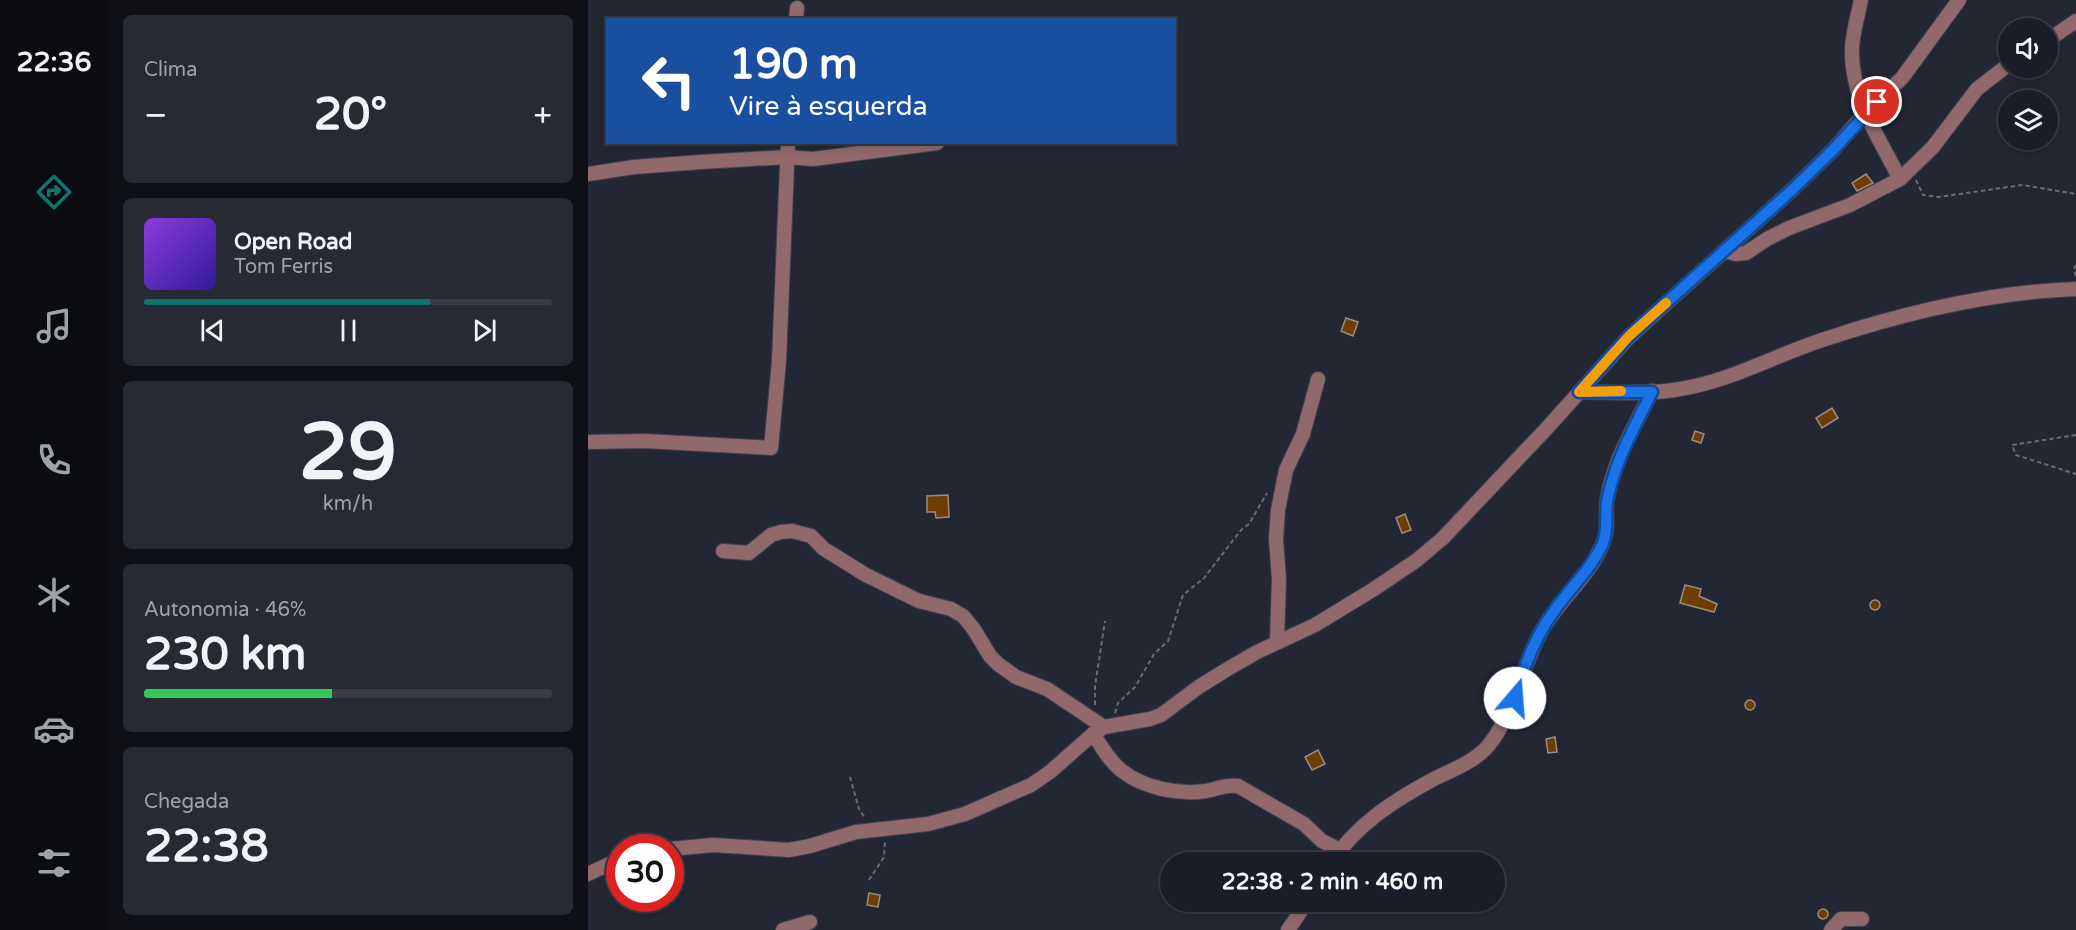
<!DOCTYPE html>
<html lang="pt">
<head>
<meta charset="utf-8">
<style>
	:root { --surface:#1a1d27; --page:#272a33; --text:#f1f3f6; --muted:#9fa2a7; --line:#383b44; --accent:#0f766e }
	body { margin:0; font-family:"Varela Round",sans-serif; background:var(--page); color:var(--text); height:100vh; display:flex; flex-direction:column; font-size:22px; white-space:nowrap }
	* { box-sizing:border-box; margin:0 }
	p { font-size:20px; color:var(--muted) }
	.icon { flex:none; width:33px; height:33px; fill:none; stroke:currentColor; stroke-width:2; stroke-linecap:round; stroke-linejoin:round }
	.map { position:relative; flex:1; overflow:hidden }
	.panel { display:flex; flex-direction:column; gap:15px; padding:15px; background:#0e1015; width:480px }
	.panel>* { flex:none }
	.banner { position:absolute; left:18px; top:18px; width:570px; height:126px; border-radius:0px; box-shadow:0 3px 9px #0003,0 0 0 2px var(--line); background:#1a4fa0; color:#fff; overflow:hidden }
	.controls { position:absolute; left:1410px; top:18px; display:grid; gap:12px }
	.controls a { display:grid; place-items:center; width:60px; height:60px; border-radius:50%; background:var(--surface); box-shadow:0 3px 9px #0003,0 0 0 2px var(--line); font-size:30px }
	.speed { position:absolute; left:18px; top:834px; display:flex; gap:12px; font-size:30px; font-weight:700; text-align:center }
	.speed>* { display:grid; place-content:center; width:78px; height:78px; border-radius:50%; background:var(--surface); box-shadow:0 3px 9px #0003,0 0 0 2px var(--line); line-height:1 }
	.speed .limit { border:9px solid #d22; background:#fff; color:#111 }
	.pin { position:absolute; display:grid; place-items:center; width:51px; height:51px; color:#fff; margin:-26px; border:3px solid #fff; border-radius:50%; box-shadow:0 2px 6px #0007 }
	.me { position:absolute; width:66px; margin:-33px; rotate:18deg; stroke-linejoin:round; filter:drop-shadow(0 0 4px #0008) }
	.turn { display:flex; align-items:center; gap:21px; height:126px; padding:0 24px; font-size:27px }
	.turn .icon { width:78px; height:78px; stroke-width:2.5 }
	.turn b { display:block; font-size:42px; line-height:51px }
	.big { font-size:45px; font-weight:800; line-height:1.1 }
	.panel .tile { flex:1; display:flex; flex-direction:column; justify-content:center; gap:9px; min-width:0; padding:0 21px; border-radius:9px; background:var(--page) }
	.panel .dial { align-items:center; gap:0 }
	.dial b { font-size:78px; line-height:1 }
	.song { display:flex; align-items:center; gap:18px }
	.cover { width:72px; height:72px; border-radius:9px; background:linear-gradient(135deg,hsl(270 70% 55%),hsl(250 70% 35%)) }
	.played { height:6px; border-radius:3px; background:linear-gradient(90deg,var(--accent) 70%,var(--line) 70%) }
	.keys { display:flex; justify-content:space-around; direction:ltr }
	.heat { display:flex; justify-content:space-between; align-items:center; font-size:33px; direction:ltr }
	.charge { height:9px; border-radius:4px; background:linear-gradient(90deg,#34c759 46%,var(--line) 0) }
	.trip { position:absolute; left:572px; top:852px; width:345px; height:60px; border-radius:30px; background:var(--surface); box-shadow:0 3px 9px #0003,0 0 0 2px var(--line); font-weight:800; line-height:60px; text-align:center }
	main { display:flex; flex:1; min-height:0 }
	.dock { display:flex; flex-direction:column; width:108px; justify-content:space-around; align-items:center; background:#0a0c10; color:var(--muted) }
	.dock .icon { width:42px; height:42px }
	.dock .selected { color:var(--accent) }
	.dock b { font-size:27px; color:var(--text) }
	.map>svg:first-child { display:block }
</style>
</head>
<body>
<main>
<nav class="dock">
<b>22:36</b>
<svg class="icon selected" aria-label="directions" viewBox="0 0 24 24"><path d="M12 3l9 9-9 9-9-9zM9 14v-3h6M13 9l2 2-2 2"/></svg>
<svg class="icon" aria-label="music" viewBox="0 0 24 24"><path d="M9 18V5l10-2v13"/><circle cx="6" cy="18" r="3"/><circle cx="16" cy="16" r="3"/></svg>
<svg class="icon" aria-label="phone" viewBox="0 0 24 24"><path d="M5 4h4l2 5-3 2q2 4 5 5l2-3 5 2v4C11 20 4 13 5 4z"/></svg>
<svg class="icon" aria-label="climate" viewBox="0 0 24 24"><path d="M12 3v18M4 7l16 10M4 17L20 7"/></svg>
<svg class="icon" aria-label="car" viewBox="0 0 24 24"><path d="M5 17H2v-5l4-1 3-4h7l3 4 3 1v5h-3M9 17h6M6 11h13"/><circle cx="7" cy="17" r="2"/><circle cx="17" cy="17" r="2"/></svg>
<svg class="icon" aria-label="filters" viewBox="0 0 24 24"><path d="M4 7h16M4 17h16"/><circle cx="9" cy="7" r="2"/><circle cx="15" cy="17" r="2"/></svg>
</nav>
<section class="panel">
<div class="tile"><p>Clima</p>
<div class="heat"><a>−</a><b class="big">20°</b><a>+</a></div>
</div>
<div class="tile">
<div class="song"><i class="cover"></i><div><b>Open Road</b><p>Tom Ferris</p></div></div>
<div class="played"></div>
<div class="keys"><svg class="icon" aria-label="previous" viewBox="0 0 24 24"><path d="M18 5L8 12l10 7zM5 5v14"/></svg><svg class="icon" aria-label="pause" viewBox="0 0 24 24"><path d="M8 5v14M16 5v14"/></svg><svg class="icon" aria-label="next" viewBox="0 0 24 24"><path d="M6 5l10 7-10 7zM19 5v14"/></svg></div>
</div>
<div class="tile dial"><b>29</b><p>km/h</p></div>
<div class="tile"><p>Autonomia · 46%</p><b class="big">230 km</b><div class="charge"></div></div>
<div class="tile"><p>Chegada</p><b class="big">22:38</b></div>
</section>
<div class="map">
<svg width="1488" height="930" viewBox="0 0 1488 930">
	<rect width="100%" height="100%" fill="#232734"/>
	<g fill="#6d3e04" stroke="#9c8d81" stroke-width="1.5">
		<polygon points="1278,174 1285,183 1269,191 1264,183"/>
		<polygon points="758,318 770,322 765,336 753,331"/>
		<polygon points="1244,408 1250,418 1234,428 1228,418"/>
		<polygon points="1107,431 1116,434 1113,443 1104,440"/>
		<polygon points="360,495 361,517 348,518 347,512 339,512 339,496"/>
		<polygon points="817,514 823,530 814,533 808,518"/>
		<polygon points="1097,585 1113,589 1111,596 1129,604 1126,612 1092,603"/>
		<circle cx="1287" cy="605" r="5"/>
		<circle cx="1162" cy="705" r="5"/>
		<polygon points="967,737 969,752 960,753 958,739"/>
		<polygon points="730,750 737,764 724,770 717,757"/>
		<polygon points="911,881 916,883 917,887 913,890 906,890"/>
		<polygon points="281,893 292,895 290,907 279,905"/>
		<circle cx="1235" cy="914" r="5"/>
	</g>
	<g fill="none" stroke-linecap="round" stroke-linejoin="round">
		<g stroke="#404350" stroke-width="16">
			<g id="minor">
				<path d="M1273,0C1270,16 1264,34 1264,50C1263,98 1291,138 1312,179"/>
				<polyline points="208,20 209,8"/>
				<polyline points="1460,40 1488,21"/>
				<polyline points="0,174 46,167 113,162 199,157 225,159 349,143"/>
				<polyline points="1137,251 1148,254 1158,253 1179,239 1201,228 1262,205 1312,179 1345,147 1389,89 1420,65"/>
				<path d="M991,392C1024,392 1059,395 1092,389C1142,381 1186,356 1234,340C1315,313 1402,292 1488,289"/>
				<polyline points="0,442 57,441 183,448 191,361 200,142"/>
				<polyline points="135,551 161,553 183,535 193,532 204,531 223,536 236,549 278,575 331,601 363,609 375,616 385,628 402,656 410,664 428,677 459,689 516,727"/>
				<polyline points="689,642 691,579 688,539 690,510 698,470 715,434 730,379"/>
				<path d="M505,734C514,747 521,761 534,771C556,788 590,795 618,791C631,789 635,784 650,786L716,824L734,841L752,850"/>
				<polyline points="82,849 125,845 201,850 222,846 268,832 340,824 377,814 443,785 462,772 505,734 516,727 562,719 573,715 612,686 638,670 669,652 727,625 786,589 829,560 855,538 959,428 1042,336 1204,190 1245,150 1277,113 1314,78 1371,0"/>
				<path d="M744,862C768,825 805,801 844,780C865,769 889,762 904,741C928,707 934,666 954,630C972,599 1005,573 1016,540C1021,528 1017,513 1019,500C1025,461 1047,426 1064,391"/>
				<polyline points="0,874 32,859"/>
				<polyline points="195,930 222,922"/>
				<polyline points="700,930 719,902"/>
				<polyline points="1243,930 1253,919 1274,919"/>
			</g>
		</g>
		<g stroke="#696d78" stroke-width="2" stroke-dasharray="4.5 3" stroke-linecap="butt">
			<polyline points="1328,180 1335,195 1351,197 1434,185 1488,194"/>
			<polyline points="1488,276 1486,269 1488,265"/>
			<polyline points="1488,435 1424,445 1428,455 1488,474"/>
			<polyline points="507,705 507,686 517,621"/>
			<polyline points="527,713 530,703 547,687 566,654 580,641 595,595 616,578 653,530 661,524 679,493"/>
			<polyline points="262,777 271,809 277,818"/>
			<polyline points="281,880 296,857 297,840"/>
		</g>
		<use href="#minor" stroke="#91696c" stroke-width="14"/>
	</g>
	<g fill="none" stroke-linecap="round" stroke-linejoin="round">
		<g stroke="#114b97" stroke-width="15">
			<path id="route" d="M927,698C936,668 946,639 964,614C980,590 1003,570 1015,543C1021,529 1016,512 1020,497C1028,459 1047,426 1064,392H991L1041,336L1204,190L1245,150L1289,102"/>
		</g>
		<use href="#route" stroke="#1a73e8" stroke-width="10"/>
		<polyline stroke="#f59e0b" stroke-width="10" points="1033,391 991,392 1041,336 1078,303"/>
	</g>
</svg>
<div class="controls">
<a><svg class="icon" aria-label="sound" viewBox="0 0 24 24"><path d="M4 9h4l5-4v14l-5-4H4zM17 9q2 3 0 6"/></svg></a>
<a><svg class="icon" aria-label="layers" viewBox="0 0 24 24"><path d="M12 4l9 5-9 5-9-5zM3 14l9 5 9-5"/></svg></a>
</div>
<div class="speed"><div class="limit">30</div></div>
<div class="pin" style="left:1289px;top:102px;background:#d93025"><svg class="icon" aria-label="arrive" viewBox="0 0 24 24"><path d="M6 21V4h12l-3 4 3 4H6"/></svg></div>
<svg class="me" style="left:927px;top:698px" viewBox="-20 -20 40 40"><circle r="19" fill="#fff"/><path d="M0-13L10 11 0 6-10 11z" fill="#1a73e8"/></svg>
<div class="trip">22:38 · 2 min · 460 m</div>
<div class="banner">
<div class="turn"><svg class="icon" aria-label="left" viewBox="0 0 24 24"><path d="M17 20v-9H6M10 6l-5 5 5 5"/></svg><div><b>190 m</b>Vire à esquerda</div></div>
</div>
</div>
</main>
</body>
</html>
